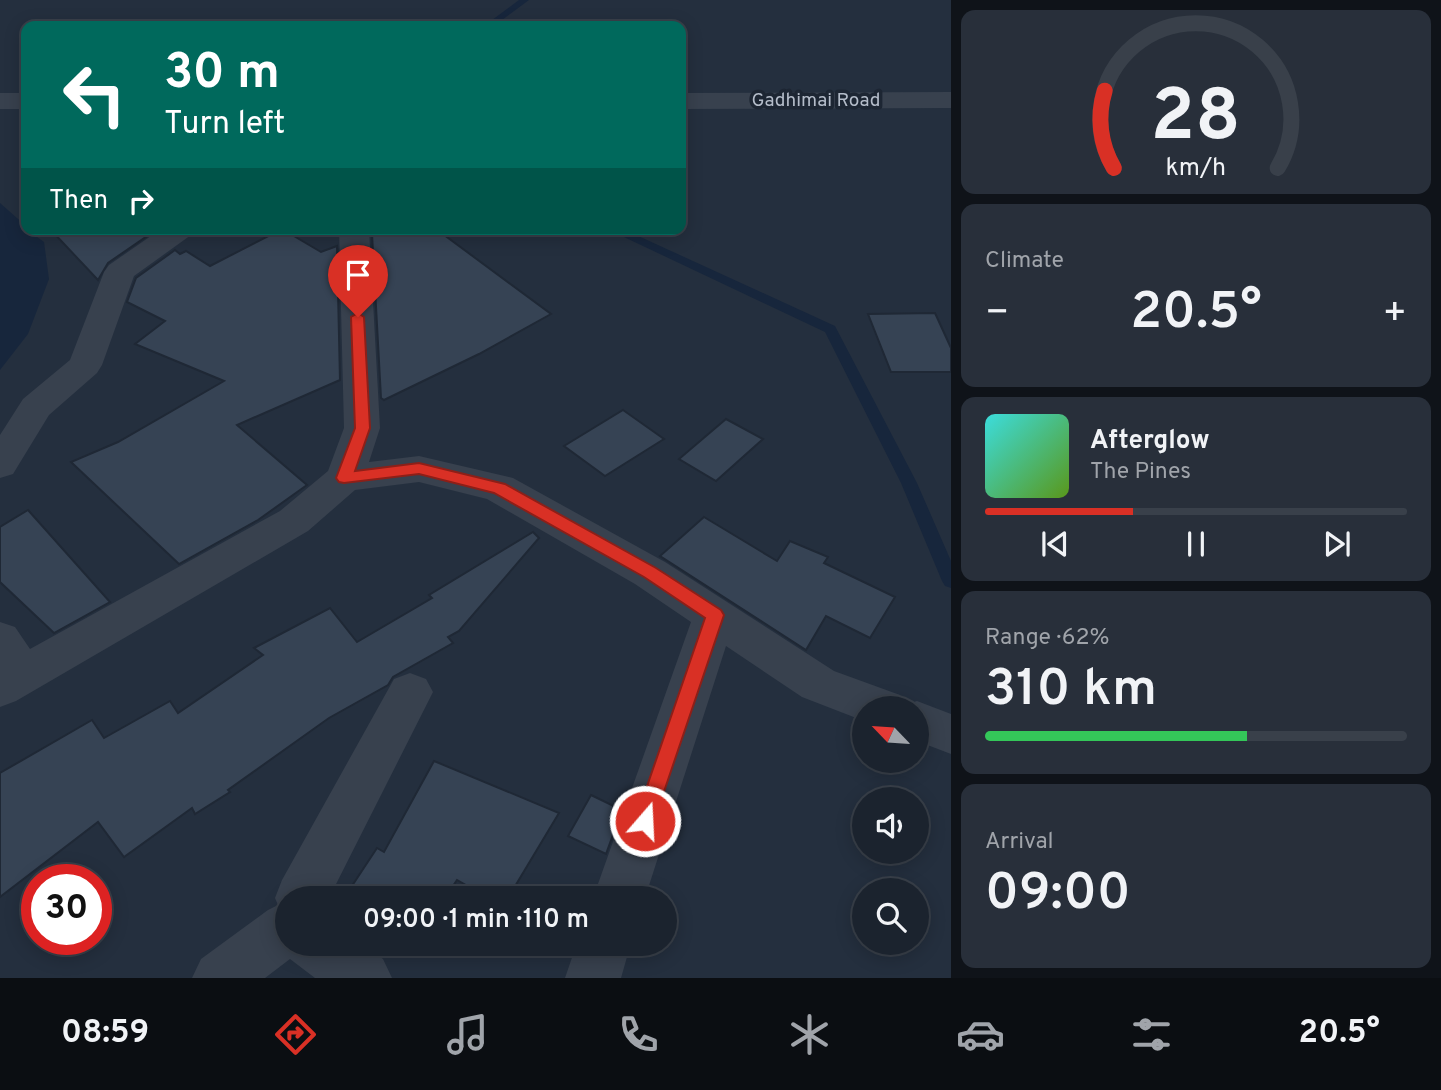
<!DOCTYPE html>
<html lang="en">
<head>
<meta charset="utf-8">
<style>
	:root { --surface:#1b232e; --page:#282f3a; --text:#f1f3f6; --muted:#a0a4aa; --line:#39404a; --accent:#d93025 }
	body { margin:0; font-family:Overpass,sans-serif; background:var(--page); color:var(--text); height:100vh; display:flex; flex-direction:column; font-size:26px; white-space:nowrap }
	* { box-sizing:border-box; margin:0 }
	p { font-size:23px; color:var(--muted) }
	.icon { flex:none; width:38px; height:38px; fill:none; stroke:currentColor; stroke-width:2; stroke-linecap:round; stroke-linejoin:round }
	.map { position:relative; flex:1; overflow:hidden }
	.drawer { display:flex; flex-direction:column; gap:10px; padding:10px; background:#0f1319; width:490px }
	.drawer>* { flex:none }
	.hud { position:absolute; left:21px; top:21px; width:665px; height:214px; border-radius:14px; box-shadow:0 4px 18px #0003,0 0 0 2px var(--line); background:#00695c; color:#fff; overflow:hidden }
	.needle { width:46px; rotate:295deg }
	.buttons { position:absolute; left:852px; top:696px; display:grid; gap:14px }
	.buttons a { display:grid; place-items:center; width:77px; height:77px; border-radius:50%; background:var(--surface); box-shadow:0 4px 18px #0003,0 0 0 2px var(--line); font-size:35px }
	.speed { position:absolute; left:21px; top:864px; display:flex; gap:14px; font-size:35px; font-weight:700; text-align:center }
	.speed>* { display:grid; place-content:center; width:91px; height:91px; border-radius:50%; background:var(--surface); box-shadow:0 4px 18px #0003,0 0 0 2px var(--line); line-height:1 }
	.speed .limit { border:10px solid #d22; background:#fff; color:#111 }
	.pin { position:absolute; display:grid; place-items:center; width:60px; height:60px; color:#fff; margin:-72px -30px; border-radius:50% 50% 50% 0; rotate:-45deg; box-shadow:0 0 7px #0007 }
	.pin .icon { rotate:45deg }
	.me { position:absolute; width:77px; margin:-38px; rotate:19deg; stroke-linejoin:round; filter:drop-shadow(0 0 5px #0008) }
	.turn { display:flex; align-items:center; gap:24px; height:147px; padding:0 28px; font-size:32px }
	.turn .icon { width:91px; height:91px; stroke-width:2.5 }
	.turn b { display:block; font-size:49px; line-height:60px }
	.then { display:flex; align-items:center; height:66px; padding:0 28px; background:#0003; gap:14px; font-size:26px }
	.big { font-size:52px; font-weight:600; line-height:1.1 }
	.drawer .widget { flex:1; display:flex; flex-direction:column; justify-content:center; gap:10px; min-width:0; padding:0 24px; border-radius:14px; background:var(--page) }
	.drawer .dial { align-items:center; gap:0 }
	.dial svg { height:182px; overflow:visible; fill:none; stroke:var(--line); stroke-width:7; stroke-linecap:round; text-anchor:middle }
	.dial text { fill:var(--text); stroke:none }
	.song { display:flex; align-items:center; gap:21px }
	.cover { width:84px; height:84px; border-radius:10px; background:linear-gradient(135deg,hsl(180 70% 55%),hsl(90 70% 35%)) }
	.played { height:7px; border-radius:4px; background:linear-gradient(90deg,var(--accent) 35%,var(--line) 35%) }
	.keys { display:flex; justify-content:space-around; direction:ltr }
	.heat { display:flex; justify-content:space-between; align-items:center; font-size:38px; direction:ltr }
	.charge { height:10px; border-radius:5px; background:linear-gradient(90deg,#34c759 62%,var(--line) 0) }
	.trip { position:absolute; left:275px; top:886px; width:402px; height:70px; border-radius:35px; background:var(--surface); box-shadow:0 4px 18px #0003,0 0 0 2px var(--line); font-weight:600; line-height:70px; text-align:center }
	.tabs { display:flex; height:112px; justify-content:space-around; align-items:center; background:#0b0e12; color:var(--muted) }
	.tabs .icon { width:49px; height:49px }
	.tabs .selected { color:var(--accent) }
	.tabs b { font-size:32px; color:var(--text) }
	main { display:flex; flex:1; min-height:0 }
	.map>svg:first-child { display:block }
</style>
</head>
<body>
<main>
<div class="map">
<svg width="951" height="978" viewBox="0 0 951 978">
	<rect width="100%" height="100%" fill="#242f3e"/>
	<polygon fill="#17263c" points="0,203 26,226 26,229 44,242 49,279 28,334 0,370"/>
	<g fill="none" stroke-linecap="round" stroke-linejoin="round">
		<g fill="#17263c" fill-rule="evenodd">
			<polygon points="519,0 529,0 494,26 484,26"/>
			<polygon points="607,229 623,229 835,326 917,483 951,561 951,588 945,586 942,581 901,483 825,332"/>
		</g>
	</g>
	<g fill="#364354" stroke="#1f2835" stroke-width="2">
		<polygon points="50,229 143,229 150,234 108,263 98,280"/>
		<polygon points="282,229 321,252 337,246 340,380 237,425 307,485 258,520 179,564 71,462 118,442 224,381 135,344 165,321 127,302 136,278 175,250 180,254 186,251 210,266"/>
		<polygon points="388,229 436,229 551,314 479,354 384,400 381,398 372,234"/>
		<polygon points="935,313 951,348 951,372 891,372 868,314"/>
		<polygon points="623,410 664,439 605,476 564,446"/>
		<polygon points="726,419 763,439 716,481 679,459"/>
		<polygon points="28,510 110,602 54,633 0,582 0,527"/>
		<polygon points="704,517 777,561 790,541 828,557 824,563 895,597 870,638 826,616 806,650 660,556"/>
		<polygon points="533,532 539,538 459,631 448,637 453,643 393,677 388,685 329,718 228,790 230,792 195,814 192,808 124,857 98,822 0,897 0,773 92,720 104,738 170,701 178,713 263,655 254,648 330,608 357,642 432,598 429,595"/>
		<polygon points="434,761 559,813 508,898 489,898 457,880 451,889 467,898 344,898 377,848 384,852"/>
		<polygon points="591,795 622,810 606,854 568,836"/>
	</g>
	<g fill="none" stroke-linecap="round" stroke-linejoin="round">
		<g fill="#38414e" fill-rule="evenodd">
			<polygon points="161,229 196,229 191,235 134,276 102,365 97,373 49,415 13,474 0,478 0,435 23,399 70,360 104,272 109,265"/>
			<polygon points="339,229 369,229 380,428 369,462 419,456 513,478 665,562 834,671 900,695 905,705 917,701 951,714 951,754 917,741 917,709 864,709 864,721 802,697 726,646 645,898 593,898 691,622 635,584 487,499 419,482 355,490 308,531 16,701 0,707 0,622 15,627 30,649 280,511 328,471 344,428"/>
			<polygon points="410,673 426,679 433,692 329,898 287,898 287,943 359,943 383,959 392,978 315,978 290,959 265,978 192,978 201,959 268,910 278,905 275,898 282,880 394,679"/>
			<polygon points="577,943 631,943 621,978 565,978"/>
		</g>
		<g fill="#38414e" fill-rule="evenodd">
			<polygon points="951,92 951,108 681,109 681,93"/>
			<rect x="0" y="93" width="26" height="16"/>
		</g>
	</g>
	<polygon fill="#d93025" stroke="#8d1f18" stroke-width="2" points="358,313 364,317 370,428 355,471 419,463 505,484 656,568 721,610 724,615 652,827 645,830 638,827 635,821 705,618 644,577 494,493 419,474 344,483 339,482 336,478 355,428 351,317"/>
	<g text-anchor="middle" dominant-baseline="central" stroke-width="7" stroke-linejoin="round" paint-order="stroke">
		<g font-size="19" fill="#b4bcc9" stroke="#1d2633">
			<text x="816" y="101">Gadhimai Road</text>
		</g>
	</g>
</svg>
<div class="buttons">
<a><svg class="needle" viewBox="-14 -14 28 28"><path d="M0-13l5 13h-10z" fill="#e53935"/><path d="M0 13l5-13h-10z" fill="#a0a4aa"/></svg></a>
<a><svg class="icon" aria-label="sound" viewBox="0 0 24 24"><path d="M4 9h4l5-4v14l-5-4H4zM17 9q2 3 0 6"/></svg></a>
<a><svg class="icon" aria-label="search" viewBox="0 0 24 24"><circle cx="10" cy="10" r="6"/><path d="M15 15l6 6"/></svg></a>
</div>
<div class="speed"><div class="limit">30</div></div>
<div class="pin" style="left:358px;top:317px;background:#d93025"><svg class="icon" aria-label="arrive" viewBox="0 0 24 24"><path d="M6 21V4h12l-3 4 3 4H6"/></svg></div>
<svg class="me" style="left:645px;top:821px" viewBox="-20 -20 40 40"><circle r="17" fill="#d93025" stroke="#fff" stroke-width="3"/><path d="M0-11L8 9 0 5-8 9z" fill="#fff"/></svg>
<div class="trip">09:00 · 1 min · 110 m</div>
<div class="hud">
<div class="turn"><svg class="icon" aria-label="left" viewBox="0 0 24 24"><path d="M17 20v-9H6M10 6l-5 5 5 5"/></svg><div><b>30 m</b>Turn left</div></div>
<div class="then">Then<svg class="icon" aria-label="right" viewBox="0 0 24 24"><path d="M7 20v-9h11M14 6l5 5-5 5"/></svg></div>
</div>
</div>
<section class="drawer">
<div class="widget dial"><svg viewBox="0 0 100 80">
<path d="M14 69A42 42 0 1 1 86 69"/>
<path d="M14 69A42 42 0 0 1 10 35" stroke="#d93025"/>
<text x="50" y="56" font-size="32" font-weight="700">28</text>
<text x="50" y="72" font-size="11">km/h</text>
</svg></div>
<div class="widget"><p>Climate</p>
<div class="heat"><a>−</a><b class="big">20.5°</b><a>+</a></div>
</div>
<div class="widget">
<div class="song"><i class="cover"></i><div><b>Afterglow</b><p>The Pines</p></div></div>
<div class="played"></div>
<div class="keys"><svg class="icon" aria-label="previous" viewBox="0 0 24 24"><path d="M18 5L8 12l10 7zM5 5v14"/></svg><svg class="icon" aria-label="pause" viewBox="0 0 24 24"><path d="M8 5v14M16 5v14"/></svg><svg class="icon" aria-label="next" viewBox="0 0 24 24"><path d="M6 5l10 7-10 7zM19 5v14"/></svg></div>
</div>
<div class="widget"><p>Range · 62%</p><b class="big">310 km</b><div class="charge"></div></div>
<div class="widget"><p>Arrival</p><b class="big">09:00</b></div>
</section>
</main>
<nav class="tabs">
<b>08:59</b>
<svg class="icon selected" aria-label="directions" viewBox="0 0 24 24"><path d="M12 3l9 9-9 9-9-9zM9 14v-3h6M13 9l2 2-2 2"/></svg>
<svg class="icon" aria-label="music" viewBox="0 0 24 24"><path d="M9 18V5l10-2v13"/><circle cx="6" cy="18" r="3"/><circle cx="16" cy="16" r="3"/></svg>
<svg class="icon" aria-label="phone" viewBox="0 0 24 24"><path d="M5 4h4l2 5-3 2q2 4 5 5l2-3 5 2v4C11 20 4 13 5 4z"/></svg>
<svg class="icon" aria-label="climate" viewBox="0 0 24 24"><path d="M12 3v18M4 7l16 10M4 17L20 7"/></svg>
<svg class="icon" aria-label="car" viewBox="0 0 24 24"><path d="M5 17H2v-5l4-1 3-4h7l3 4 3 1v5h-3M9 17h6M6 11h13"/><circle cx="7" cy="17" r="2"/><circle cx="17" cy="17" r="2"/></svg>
<svg class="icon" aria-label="filters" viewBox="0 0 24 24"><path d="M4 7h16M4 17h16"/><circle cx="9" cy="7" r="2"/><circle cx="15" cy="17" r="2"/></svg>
<b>20.5°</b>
</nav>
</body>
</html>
